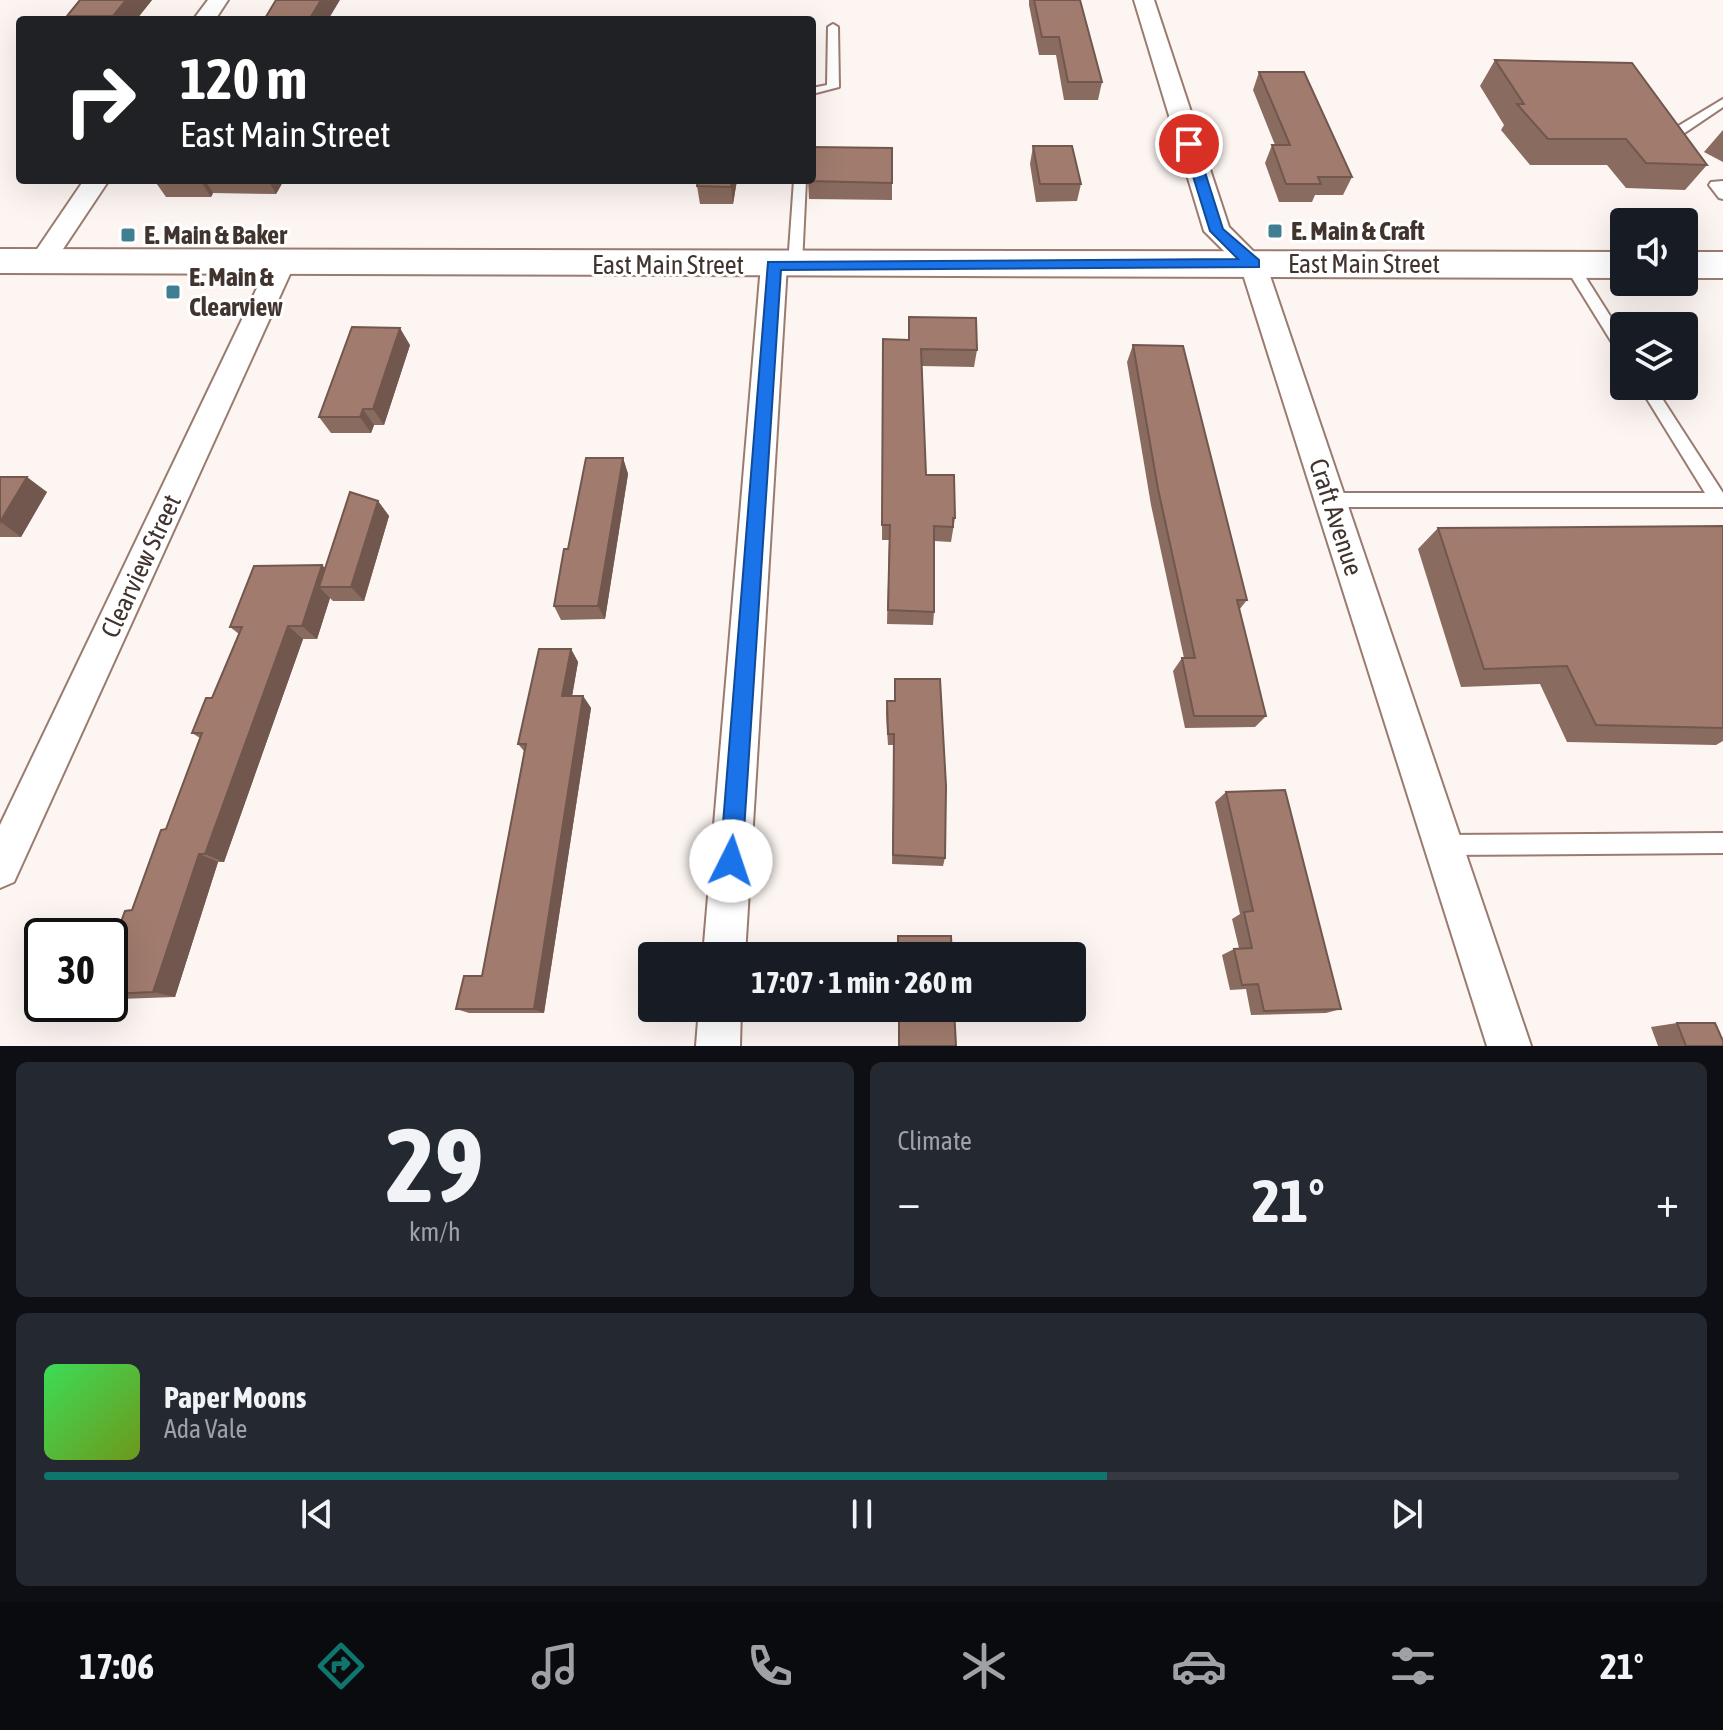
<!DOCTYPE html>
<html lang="en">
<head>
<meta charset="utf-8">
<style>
	:root { --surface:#171b24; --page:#242831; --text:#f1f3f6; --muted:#9ea1a6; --line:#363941; --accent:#0f766e }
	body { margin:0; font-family:"Asap Condensed",sans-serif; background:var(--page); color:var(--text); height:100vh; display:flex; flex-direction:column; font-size:30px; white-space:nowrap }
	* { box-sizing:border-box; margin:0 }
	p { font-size:26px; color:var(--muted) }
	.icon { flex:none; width:44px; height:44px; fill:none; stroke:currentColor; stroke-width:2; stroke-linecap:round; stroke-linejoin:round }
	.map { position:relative; height:1046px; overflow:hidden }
	.sheet { display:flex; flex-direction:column; gap:16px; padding:16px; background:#0d0f14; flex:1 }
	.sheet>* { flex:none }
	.guide { position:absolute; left:16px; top:16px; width:800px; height:168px; border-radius:8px; box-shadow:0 8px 32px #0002; background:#202124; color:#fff; overflow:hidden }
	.controls { position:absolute; left:1610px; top:208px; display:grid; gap:16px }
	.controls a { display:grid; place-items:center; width:88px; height:88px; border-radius:8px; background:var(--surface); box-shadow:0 8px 32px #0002; font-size:40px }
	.speed { position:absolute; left:24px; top:918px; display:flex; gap:16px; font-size:40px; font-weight:700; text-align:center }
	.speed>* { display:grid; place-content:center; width:104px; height:104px; border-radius:50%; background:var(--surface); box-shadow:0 8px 32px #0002; line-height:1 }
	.speed .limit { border:4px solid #111; border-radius:12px; background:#fff; color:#111 }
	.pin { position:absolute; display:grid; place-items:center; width:68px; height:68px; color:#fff; margin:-34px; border:4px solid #fff; border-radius:50%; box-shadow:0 2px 8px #0007 }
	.me { position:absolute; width:88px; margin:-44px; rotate:4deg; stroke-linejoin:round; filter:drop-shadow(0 0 6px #0008) }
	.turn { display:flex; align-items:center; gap:28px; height:168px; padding:0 32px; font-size:36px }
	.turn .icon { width:104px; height:104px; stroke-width:2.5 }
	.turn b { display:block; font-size:56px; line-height:68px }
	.big { font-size:60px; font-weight:700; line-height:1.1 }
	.sheet .card { flex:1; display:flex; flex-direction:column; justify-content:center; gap:12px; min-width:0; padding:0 28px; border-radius:12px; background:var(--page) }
	.sheet .dial { align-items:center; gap:0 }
	.dial b { font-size:104px; line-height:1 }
	.song { display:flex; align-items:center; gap:24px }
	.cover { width:96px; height:96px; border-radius:12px; background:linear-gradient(135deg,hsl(130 70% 55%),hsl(80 70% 35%)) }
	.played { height:8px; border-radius:4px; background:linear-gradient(90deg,var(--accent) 65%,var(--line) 65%) }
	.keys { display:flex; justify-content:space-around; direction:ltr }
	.heat { display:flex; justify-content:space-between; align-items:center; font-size:44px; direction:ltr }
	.sheet .tiles { flex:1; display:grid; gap:16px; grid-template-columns:1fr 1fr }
	.card:last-child { grid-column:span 2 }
	.trip { position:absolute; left:638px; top:942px; width:448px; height:80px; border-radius:8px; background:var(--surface); box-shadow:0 8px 32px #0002; font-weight:700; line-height:80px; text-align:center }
	.tab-bar { display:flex; height:128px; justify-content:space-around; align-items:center; background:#090b0e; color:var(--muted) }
	.tab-bar .icon { width:56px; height:56px }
	.tab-bar .active { color:var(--accent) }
	.tab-bar b { font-size:36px; color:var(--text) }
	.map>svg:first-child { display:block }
</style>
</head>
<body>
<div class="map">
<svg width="1723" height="1046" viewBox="0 0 1723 1046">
	<rect width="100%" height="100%" fill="#fcf5f2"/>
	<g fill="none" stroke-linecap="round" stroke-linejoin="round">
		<g stroke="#9a7b6f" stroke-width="4">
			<g id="lane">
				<polygon points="833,24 838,27 839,87 812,94 812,88 827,85 828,27"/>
				<polygon points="1723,99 1723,107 1683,134 1675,134 1675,128"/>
				<polygon points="794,180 806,180 802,265 795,270 788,265"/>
				<polygon points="1723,181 1723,199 1719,198 1709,185 1711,182"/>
				<polygon points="1571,260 1576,262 1624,338 1624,355 1619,354 1564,265"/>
				<polygon points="1639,386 1654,386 1723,493 1723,507 1330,507 1324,505 1322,500 1324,495 1330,493 1705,493"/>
				<polygon points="1723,833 1723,853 1443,855 1436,852 1433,845 1436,838 1443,835"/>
			</g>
		</g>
		<g stroke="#9a7b6f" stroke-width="4">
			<g id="street">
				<polygon points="208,0 228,0 215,20 193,20"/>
				<polygon points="1134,0 1154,0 1229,227 1266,264 1531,1046 1487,1046 1241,268 1204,231"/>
				<polygon points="84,180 109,180 51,267 42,270 33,267 29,261"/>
				<polygon points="282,254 291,257 295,263 14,882 0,888 0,825 269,263 273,257"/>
				<polygon points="774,256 783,259 787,265 745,956 703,956 761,265 765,259"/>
				<polygon points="699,1008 741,1008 740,1046 696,1046"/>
			</g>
		</g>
		<g stroke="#9a7b6f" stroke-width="4">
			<g id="secondary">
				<polygon points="0,249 1624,252 1624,278 0,273"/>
				<rect x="1684" y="252" width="39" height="26"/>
			</g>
		</g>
		<use href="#lane" fill="#fff" fill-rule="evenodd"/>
		<use href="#street" fill="#fff" fill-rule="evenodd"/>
		<use href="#secondary" fill="#fff" fill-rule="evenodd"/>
	</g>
	<g fill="#8a6b5f">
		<polygon points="152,0 136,20 69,20 67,16"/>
		<polygon points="1029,0 1080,0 1102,82 1098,100 1064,100 1056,55 1039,55 1029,5"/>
		<polygon points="1495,60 1707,165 1685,190 1626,188 1607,165 1530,165 1501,130 1504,125 1480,86"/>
		<polygon points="1259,72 1352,177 1343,195 1315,195 1312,202 1279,202 1265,163 1272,145 1275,145 1253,90"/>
		<polygon points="1723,130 1723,162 1704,152"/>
		<polygon points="1033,146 1081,184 1077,201 1036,202 1030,164"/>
		<polygon points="892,148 892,200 809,199 808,181"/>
		<polygon points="154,180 284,180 276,194 213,193 211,197 166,197"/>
		<polygon points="698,180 737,180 733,204 700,204 697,186"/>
		<polygon points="909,317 977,350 974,367 922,366 926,475 955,518 951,542 934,541 934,612 933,625 887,624 889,540 882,540 883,339 908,340"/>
		<polygon points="410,345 384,425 374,425 371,433 331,433 319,417"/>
		<polygon points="1133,345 1247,600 1239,610 1266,716 1255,727 1185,728 1173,671 1182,658 1184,658 1151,505 1127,362"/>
		<polygon points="623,458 628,474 605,619 561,620 554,606"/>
		<polygon points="0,477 47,492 21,537 0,537"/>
		<polygon points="378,501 389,516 364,601 333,601 330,598 317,639 303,639 224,862 218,862 175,997 119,999 110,997 110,952 132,910 166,829 200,738 192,733 212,698 239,634 230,627 322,565 325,568"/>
		<polygon points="1723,526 1723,741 1716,745 1567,742 1540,684 1461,687 1418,549 1438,528"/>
		<polygon points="571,649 578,662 572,696 583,696 591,708 544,1013 469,1013 456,1009 482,976 524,751 518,744"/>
		<polygon points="895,679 945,858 943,866 892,864 894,745 888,745 886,713 887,701 894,701"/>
		<polygon points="1226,792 1341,1009 1326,1013 1251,1015 1246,989 1230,990 1222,955 1234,949 1239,948 1232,919 1240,914 1215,802"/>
		<polygon points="898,1008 954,1008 956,1046 898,1046"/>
		<polygon points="1677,1023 1723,1046 1658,1046 1651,1027"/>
	</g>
	<g fill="#71574d">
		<polygon points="126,0 152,0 136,20 115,20 113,16"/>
		<polygon points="321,0 340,0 328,20 309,20"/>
		<polygon points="200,180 205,180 213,193 211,197"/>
		<polygon points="268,180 284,180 276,194"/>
		<polygon points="732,180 737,180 733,204 731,187"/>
		<polygon points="400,328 410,345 384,425 373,409"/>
		<polygon points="363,409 374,425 371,433 360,417"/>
		<polygon points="623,458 628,474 605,619 598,606"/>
		<polygon points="27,477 47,492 21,537 1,522"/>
		<polygon points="378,501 389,516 364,601 351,587"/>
		<polygon points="322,565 336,579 319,587 330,598 317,639 302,626"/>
		<polygon points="288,626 303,639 224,862 205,854"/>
		<polygon points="571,649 578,662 570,708 562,696"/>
		<polygon points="583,696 591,708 544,1013 534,1009"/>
		<polygon points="199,854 218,862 175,997 153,992"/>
	</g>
	<g fill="#a17c6e" stroke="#71574d" stroke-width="2">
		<polygon points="80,0 126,0 113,16 67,16"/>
		<polygon points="276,0 321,0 309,20 264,20"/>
		<polygon points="1034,0 1080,0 1102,82 1068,82 1059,37 1042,37"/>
		<polygon points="1495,60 1632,63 1707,165 1646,163 1626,139 1548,139 1517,104 1524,104"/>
		<polygon points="1259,72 1304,72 1352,177 1318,177 1321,184 1286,184 1272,145 1290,145"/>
		<polygon points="1033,146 1072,146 1081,184 1040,184"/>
		<polygon points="812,147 892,148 892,183 808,181 808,180 812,180"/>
		<polygon points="698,180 732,180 731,187 697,186"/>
		<polygon points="909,317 976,318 977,350 921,349 926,475 954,475 955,518 953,518 953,527 934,526 934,612 888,610 890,525 882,525 883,339 909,340"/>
		<polygon points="352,327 400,328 373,409 363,409 360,417 319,417"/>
		<polygon points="1133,345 1183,346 1247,600 1237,600 1266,716 1194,716 1182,658 1195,658 1158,489"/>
		<polygon points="586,458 623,458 598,606 554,606 564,549 568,549"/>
		<polygon points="0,477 27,477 0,522"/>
		<polygon points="350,492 378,501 351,587 319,587"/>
		<polygon points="1723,526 1723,728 1596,725 1567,666 1484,669 1438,528"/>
		<polygon points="322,565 302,626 288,626 205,854 199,854 153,992 110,994 110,952 125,911 132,910 161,830 166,829 202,733 192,733 206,698 212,698 242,627 230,627 254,566"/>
		<polygon points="539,649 571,649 562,696 583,696 534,1009 456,1009 464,976 482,976 526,744 518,744"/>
		<polygon points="895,679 940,679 946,786 945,858 893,855 894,734 888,734 887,701 895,701"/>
		<polygon points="1285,790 1341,1009 1264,1011 1258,984 1242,985 1234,949 1252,948 1244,912 1253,911 1226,792"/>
		<polygon points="898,936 951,936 952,956 898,956"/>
		<polygon points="899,1008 954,1008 956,1046 899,1046"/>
		<polygon points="1677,1023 1715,1023 1723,1041 1723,1046 1686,1046"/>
	</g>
	<polygon fill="#1a73e8" stroke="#114b97" stroke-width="2" points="1189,140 1196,144 1223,229 1259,260 1259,267 781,270 742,861 739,869 731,873 723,869 720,861 768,262 1238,259 1210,231 1183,144"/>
	<g fill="#407f93" stroke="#fff" stroke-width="3">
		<rect x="1267" y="223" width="16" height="16" rx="4"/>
		<rect x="120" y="227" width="16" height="16" rx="4"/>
		<rect x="165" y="284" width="16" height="16" rx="4"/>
	</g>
	<g text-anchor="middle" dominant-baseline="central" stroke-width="6" stroke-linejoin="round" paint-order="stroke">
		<g font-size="26" font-weight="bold" fill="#41332e" stroke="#fff" text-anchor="start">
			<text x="1291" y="231">E. Main &amp; Craft</text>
			<text x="144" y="235">E. Main &amp; Baker</text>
			<text x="189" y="277">E. Main &amp;<tspan x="189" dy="30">Clearview</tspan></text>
		</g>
		<g font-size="26" fill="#41332e" stroke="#fff">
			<text x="1364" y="264">East Main Street</text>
			<text x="668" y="265">East Main Street</text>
			<text transform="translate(1336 517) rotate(72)">Craft Avenue</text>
			<text transform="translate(141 566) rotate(-65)">Clearview Street</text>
		</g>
	</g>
</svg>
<div class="controls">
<a><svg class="icon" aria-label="sound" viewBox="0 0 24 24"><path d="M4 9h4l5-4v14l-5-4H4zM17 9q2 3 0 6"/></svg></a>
<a><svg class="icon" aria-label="layers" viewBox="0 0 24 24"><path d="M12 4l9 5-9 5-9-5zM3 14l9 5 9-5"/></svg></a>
</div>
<div class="speed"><div class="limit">30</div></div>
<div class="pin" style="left:1189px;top:144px;background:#d93025"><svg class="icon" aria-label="arrive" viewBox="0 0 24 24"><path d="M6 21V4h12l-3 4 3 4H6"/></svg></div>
<svg class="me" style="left:731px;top:861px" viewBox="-20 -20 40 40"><circle r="19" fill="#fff"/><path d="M0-13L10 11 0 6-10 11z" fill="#1a73e8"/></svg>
<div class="trip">17:07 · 1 min · 260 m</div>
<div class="guide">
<div class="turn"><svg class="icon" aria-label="right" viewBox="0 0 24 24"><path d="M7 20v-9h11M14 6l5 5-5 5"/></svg><div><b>120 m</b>East Main Street</div></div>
</div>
</div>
<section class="sheet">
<div class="tiles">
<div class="card dial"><b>29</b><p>km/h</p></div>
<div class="card"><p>Climate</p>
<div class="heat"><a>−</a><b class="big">21°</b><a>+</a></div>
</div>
<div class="card">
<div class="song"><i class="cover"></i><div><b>Paper Moons</b><p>Ada Vale</p></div></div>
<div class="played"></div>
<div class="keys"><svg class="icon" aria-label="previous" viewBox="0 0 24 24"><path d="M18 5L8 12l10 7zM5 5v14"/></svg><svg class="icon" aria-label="pause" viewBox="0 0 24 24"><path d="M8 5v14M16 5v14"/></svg><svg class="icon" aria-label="next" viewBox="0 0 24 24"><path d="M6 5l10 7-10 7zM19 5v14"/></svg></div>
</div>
</div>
</section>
<nav class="tab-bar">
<b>17:06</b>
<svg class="icon active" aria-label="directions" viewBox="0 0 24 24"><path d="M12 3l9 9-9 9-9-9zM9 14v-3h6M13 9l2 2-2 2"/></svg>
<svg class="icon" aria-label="music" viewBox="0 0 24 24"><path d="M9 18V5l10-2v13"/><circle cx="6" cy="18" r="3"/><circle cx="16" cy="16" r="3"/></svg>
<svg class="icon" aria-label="phone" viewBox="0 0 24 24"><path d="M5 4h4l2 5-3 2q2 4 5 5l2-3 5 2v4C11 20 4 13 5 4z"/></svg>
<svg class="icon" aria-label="climate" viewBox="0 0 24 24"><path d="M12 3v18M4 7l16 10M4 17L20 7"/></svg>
<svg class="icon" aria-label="car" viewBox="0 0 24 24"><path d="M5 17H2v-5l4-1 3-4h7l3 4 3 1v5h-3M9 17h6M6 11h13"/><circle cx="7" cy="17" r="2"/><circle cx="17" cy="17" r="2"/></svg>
<svg class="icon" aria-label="filters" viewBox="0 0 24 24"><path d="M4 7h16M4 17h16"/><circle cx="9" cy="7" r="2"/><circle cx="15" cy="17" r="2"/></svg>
<b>21°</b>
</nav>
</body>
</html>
